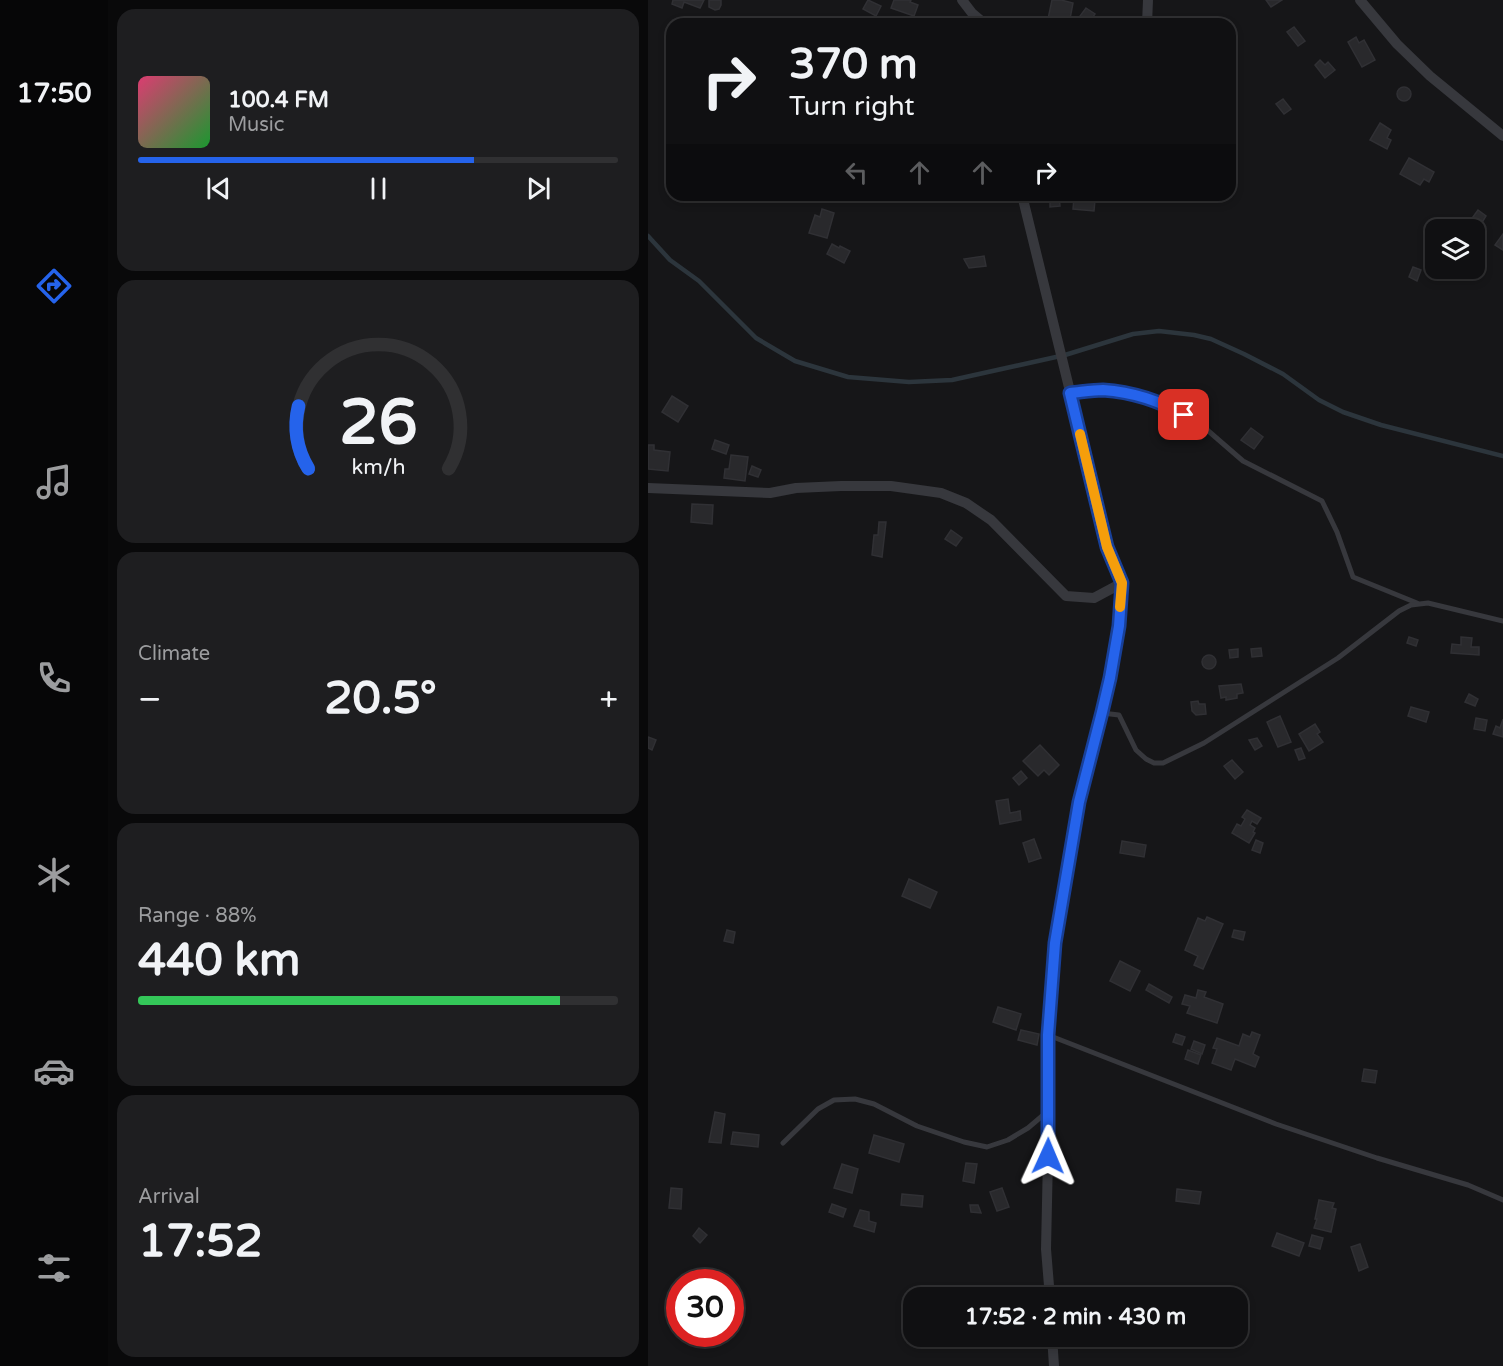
<!DOCTYPE html>
<html lang="en">
<head>
<meta charset="utf-8">
<style>
	:root { --surface:#101012; --page:#1e1e20; --text:#f1f3f6; --muted:#9c9d9f; --line:#303032; --accent:#2563eb }
	body { margin:0; font-family:"Varela Round",sans-serif; background:var(--page); color:var(--text); height:100vh; display:flex; flex-direction:column; font-size:22px; white-space:nowrap }
	* { box-sizing:border-box; margin:0 }
	p { font-size:20px; color:var(--muted) }
	.icon { flex:none; width:33px; height:33px; fill:none; stroke:currentColor; stroke-width:2; stroke-linecap:round; stroke-linejoin:round }
	.map { position:relative; flex:1; overflow:hidden }
	.side { display:flex; flex-direction:column; gap:9px; padding:9px; background:#09090a; width:540px }
	.side>* { flex:none }
	.hud { position:absolute; left:18px; top:18px; width:570px; height:183px; border-radius:18px; box-shadow:0 3px 9px #0003,0 0 0 2px var(--line); background:#101012; color:var(--text); overflow:hidden }
	.buttons { position:absolute; left:777px; top:219px; display:grid; gap:12px }
	.buttons a { display:grid; place-items:center; width:60px; height:60px; border-radius:12px; background:var(--surface); box-shadow:0 3px 9px #0003,0 0 0 2px var(--line); font-size:30px }
	.speed { position:absolute; left:18px; top:1269px; display:flex; gap:12px; font-size:30px; font-weight:700; text-align:center }
	.speed>* { display:grid; place-content:center; width:78px; height:78px; border-radius:50%; background:var(--surface); box-shadow:0 3px 9px #0003,0 0 0 2px var(--line); line-height:1 }
	.speed .limit { border:9px solid #d22; background:#fff; color:#111 }
	.pin { position:absolute; display:grid; place-items:center; width:51px; height:51px; color:#fff; margin:-26px; border-radius:12px; box-shadow:0 3px 9px #0006 }
	.me { position:absolute; width:66px; margin:-33px; rotate:1deg; stroke-linejoin:round; filter:drop-shadow(0 0 4px #0008) }
	.turn { display:flex; align-items:center; gap:21px; height:126px; padding:0 24px; font-size:27px }
	.turn .icon { width:78px; height:78px; stroke-width:2.5 }
	.turn b { display:block; font-size:42px; line-height:51px }
	.lanes { display:flex; align-items:center; height:57px; padding:0 24px; background:#0003; justify-content:center; gap:30px; direction:ltr }
	.lanes .off { opacity:.35 }
	.big { font-size:45px; font-weight:700; line-height:1.1 }
	.side .card { flex:1; display:flex; flex-direction:column; justify-content:center; gap:9px; min-width:0; padding:0 21px; border-radius:18px; background:var(--page) }
	.side .dial { align-items:center; gap:0 }
	.dial svg { height:156px; overflow:visible; fill:none; stroke:var(--line); stroke-width:7; stroke-linecap:round; text-anchor:middle }
	.dial text { fill:var(--text); stroke:none }
	.song { display:flex; align-items:center; gap:18px }
	.cover { width:72px; height:72px; border-radius:9px; background:linear-gradient(135deg,hsl(340 70% 55%),hsl(130 70% 35%)) }
	.played { height:6px; border-radius:3px; background:linear-gradient(90deg,var(--accent) 70%,var(--line) 70%) }
	.keys { display:flex; justify-content:space-around; direction:ltr }
	.heat { display:flex; justify-content:space-between; align-items:center; font-size:33px; direction:ltr }
	.charge { height:9px; border-radius:4px; background:linear-gradient(90deg,#34c759 88%,var(--line) 0) }
	.trip { position:absolute; left:255px; top:1287px; width:345px; height:60px; border-radius:18px; background:var(--surface); box-shadow:0 3px 9px #0003,0 0 0 2px var(--line); font-weight:700; line-height:60px; text-align:center }
	main { display:flex; flex:1; min-height:0 }
	.dock { display:flex; flex-direction:column; width:108px; justify-content:space-around; align-items:center; background:#060607; color:var(--muted) }
	.dock .icon { width:42px; height:42px }
	.dock .selected { color:var(--accent) }
	.dock b { font-size:27px; color:var(--text) }
	.map>svg:first-child { display:block }
</style>
</head>
<body>
<main>
<nav class="dock">
<b>17:50</b>
<svg class="icon selected" aria-label="directions" viewBox="0 0 24 24"><path d="M12 3l9 9-9 9-9-9zM9 14v-3h6M13 9l2 2-2 2"/></svg>
<svg class="icon" aria-label="music" viewBox="0 0 24 24"><path d="M9 18V5l10-2v13"/><circle cx="6" cy="18" r="3"/><circle cx="16" cy="16" r="3"/></svg>
<svg class="icon" aria-label="phone" viewBox="0 0 24 24"><path d="M5 4h4l2 5-3 2q2 4 5 5l2-3 5 2v4C11 20 4 13 5 4z"/></svg>
<svg class="icon" aria-label="climate" viewBox="0 0 24 24"><path d="M12 3v18M4 7l16 10M4 17L20 7"/></svg>
<svg class="icon" aria-label="car" viewBox="0 0 24 24"><path d="M5 17H2v-5l4-1 3-4h7l3 4 3 1v5h-3M9 17h6M6 11h13"/><circle cx="7" cy="17" r="2"/><circle cx="17" cy="17" r="2"/></svg>
<svg class="icon" aria-label="filters" viewBox="0 0 24 24"><path d="M4 7h16M4 17h16"/><circle cx="9" cy="7" r="2"/><circle cx="15" cy="17" r="2"/></svg>
</nav>
<section class="side">
<div class="card">
<div class="song"><i class="cover"></i><div><b>100.4 FM</b><p>Music</p></div></div>
<div class="played"></div>
<div class="keys"><svg class="icon" aria-label="previous" viewBox="0 0 24 24"><path d="M18 5L8 12l10 7zM5 5v14"/></svg><svg class="icon" aria-label="pause" viewBox="0 0 24 24"><path d="M8 5v14M16 5v14"/></svg><svg class="icon" aria-label="next" viewBox="0 0 24 24"><path d="M6 5l10 7-10 7zM19 5v14"/></svg></div>
</div>
<div class="card dial"><svg viewBox="0 0 100 80">
<path d="M14 69A42 42 0 1 1 86 69"/>
<path d="M14 69A42 42 0 0 1 9 37" stroke="#2563eb"/>
<text x="50" y="56" font-size="32" font-weight="700">26</text>
<text x="50" y="72" font-size="11">km/h</text>
</svg></div>
<div class="card"><p>Climate</p>
<div class="heat"><a>−</a><b class="big">20.5°</b><a>+</a></div>
</div>
<div class="card"><p>Range · 88%</p><b class="big">440 km</b><div class="charge"></div></div>
<div class="card"><p>Arrival</p><b class="big">17:52</b></div>
</section>
<div class="map">
<svg width="855" height="1366" viewBox="0 0 855 1366">
	<rect width="100%" height="100%" fill="#161618"/>
	<g fill="none" stroke-linecap="round" stroke-linejoin="round">
		<polyline stroke="#2c353c" stroke-width="4.5" points="0,236 22,260 51,281 108,338 147,361 200,377 261,382 304,380 417,355 485,334 511,331 546,335 563,339 596,354 635,374 671,400 695,412 733,425 855,456"/>
	</g>
	<g fill="#29292c" stroke="#303034" stroke-width="1.5">
		<polygon points="25,0 56,0 52,8 36,2 34,8 24,4"/>
		<polygon points="73,0 73,5 71,9 67,10 61,7 61,0"/>
		<polygon points="220,0 233,6 228,16 215,9"/>
		<polygon points="246,0 263,0 262,2 270,5 266,16 243,8"/>
		<polygon points="404,0 413,0 425,3 421,24 400,19"/>
		<polygon points="618,0 634,0 623,7"/>
		<polygon points="438,8 447,14 441,23 432,16"/>
		<polygon points="646,27 657,41 650,46 639,32"/>
		<polygon points="708,37 711,43 716,40 727,60 714,67 700,42"/>
		<polygon points="672,60 677,65 680,62 687,70 677,78 667,65"/>
		<circle cx="756" cy="94" r="7"/>
		<polygon points="635,99 643,109 636,114 628,104"/>
		<polygon points="732,123 743,130 739,138 743,140 739,149 722,140"/>
		<polygon points="761,158 786,172 781,182 776,179 772,185 752,174"/>
		<polygon points="402,195 411,195 412,206 402,207"/>
		<polygon points="426,198 447,200 446,211 425,209"/>
		<polygon points="174,209 186,213 179,238 161,233 167,215 172,217"/>
		<polygon points="830,210 838,216 833,224 825,217"/>
		<polygon points="855,234 855,250 847,245"/>
		<polygon points="184,244 191,248 192,246 202,251 196,263 179,254"/>
		<polygon points="336,256 338,266 321,268 316,259"/>
		<polygon points="765,267 773,270 769,281 761,277"/>
		<polygon points="24,396 40,406 30,422 14,412"/>
		<polygon points="603,428 615,437 606,449 593,440"/>
		<polygon points="67,440 81,445 78,454 64,449"/>
		<polygon points="0,445 6,445 6,450 22,452 20,471 0,469"/>
		<polygon points="83,455 100,457 97,481 76,478 77,469 81,469"/>
		<polygon points="104,466 113,470 110,477 101,474"/>
		<polygon points="44,504 65,505 64,524 43,522"/>
		<polygon points="231,522 238,522 234,557 224,555 226,535 230,535"/>
		<polygon points="303,530 314,538 308,546 297,539"/>
		<polygon points="761,637 770,640 768,646 759,643"/>
		<polygon points="813,637 824,638 823,647 831,647 831,655 803,653 804,644 813,645"/>
		<polygon points="613,648 614,656 604,657 603,649"/>
		<polygon points="590,649 590,657 582,658 581,650"/>
		<circle cx="561" cy="662" r="7"/>
		<polygon points="593,684 595,693 589,694 589,698 578,700 578,697 573,698 571,686"/>
		<polygon points="821,694 830,699 827,706 817,702"/>
		<polygon points="550,701 551,704 557,704 558,714 548,715 544,711 543,702"/>
		<polygon points="763,707 781,712 778,722 760,716"/>
		<polygon points="632,716 643,742 630,747 619,722"/>
		<polygon points="828,718 839,720 837,731 826,729"/>
		<polygon points="855,719 855,737 845,734 848,726 852,728"/>
		<polygon points="667,724 672,732 669,734 675,742 661,751 651,734"/>
		<polygon points="0,737 8,740 4,750 0,748"/>
		<polygon points="609,738 614,746 607,750 601,740"/>
		<polygon points="392,745 411,765 401,775 396,770 390,776 375,761"/>
		<polygon points="653,748 657,758 651,760 647,750"/>
		<polygon points="584,760 595,772 587,779 576,766"/>
		<polygon points="373,771 379,778 371,785 365,778"/>
		<polygon points="360,799 362,813 372,811 373,820 352,824 348,801"/>
		<polygon points="599,810 613,818 609,824 604,821 602,825 607,828 605,832 607,833 601,843 584,833 589,824 593,826 597,819 594,817"/>
		<polygon points="386,839 393,858 381,862 375,843"/>
		<polygon points="608,840 615,843 612,853 604,850"/>
		<polygon points="474,841 498,845 496,857 472,853"/>
		<polygon points="261,879 289,892 282,908 254,896"/>
		<polygon points="559,917 575,924 555,969 546,965 550,956 537,950 550,918 557,921"/>
		<polygon points="79,930 87,932 85,943 76,941"/>
		<polygon points="586,930 597,932 595,940 584,937"/>
		<polygon points="472,961 492,971 482,991 462,981"/>
		<polygon points="501,984 524,997 521,1003 498,990"/>
		<polygon points="550,990 558,992 556,997 575,1004 569,1023 539,1013 542,1006 534,1004 537,995 548,998"/>
		<polygon points="350,1007 373,1014 368,1030 345,1022"/>
		<polygon points="373,1030 391,1034 389,1045 370,1040"/>
		<polygon points="604,1032 612,1035 605,1054 611,1057 607,1067 587,1059 583,1070 564,1063 569,1049 565,1048 569,1038 591,1046 595,1034 602,1037"/>
		<polygon points="528,1034 537,1037 534,1045 525,1042"/>
		<polygon points="546,1041 557,1045 554,1054 543,1049"/>
		<polygon points="540,1050 553,1055 550,1064 537,1059"/>
		<polygon points="716,1069 729,1071 727,1083 714,1081"/>
		<polygon points="67,1112 77,1114 73,1143 61,1142"/>
		<polygon points="85,1132 111,1135 110,1147 83,1144"/>
		<polygon points="226,1135 256,1144 251,1162 221,1153"/>
		<polygon points="318,1163 329,1164 326,1183 315,1181"/>
		<polygon points="194,1164 210,1169 204,1193 186,1188"/>
		<polygon points="23,1188 34,1189 33,1209 21,1208"/>
		<polygon points="354,1188 361,1207 349,1211 342,1192"/>
		<polygon points="529,1189 553,1192 551,1204 528,1201"/>
		<polygon points="254,1194 275,1196 274,1207 253,1205"/>
		<polygon points="671,1200 686,1203 684,1208 688,1209 683,1232 666,1228 669,1219 667,1219"/>
		<polygon points="184,1204 198,1209 195,1217 181,1212"/>
		<polygon points="322,1205 330,1205 333,1213 323,1212"/>
		<polygon points="212,1210 221,1212 221,1221 228,1223 226,1232 206,1226"/>
		<polygon points="51,1228 59,1235 52,1243 45,1236"/>
		<polygon points="629,1233 656,1243 651,1256 624,1246"/>
		<polygon points="664,1235 675,1238 672,1249 661,1246"/>
		<polygon points="712,1244 720,1267 711,1271 703,1247"/>
	</g>
	<g fill="none" stroke-linecap="round" stroke-linejoin="round">
		<g stroke="#37383d" stroke-width="5">
			<polyline points="422,393 455,390 492,396 523,407 550,422 595,461 674,501 689,532 705,577 769,603"/>
			<polyline points="454,713 471,715 488,750 498,759 506,763 515,763 556,743 690,658 751,611 763,605 780,603 855,621"/>
			<polyline points="400,1035 628,1124 729,1158 820,1185 855,1200"/>
			<polyline points="135,1143 170,1109 186,1100 207,1099 226,1104 269,1126 316,1142 339,1147 360,1140 380,1128 400,1111"/>
		</g>
		<g stroke="#37383d" stroke-width="10">
			<polyline points="314,0 324,13 337,24"/>
			<polyline points="712,0 749,44 782,76 855,136"/>
			<polyline points="499,24 500,0"/>
			<polyline points="374,195 460,547 474,583 471,626 454,713 431,802 407,943 400,1035 401,1110 398,1249 402,1298"/>
			<polyline points="0,488 122,493 148,488 193,486 243,486 293,493 318,503 343,520 418,596 446,598 474,583"/>
			<polyline points="404,1336 406,1366"/>
		</g>
	</g>
	<g fill="none" stroke-linecap="round" stroke-linejoin="round">
		<g stroke="#184099" stroke-width="15">
			<path id="route" d="M400,1156V1035L407,943L431,802L454,712L462,678L471,626L474,583L459,547L422,393C433,392 445,390 455,390C483,392 512,401 536,415"/>
		</g>
		<use href="#route" stroke="#2563eb" stroke-width="10"/>
		<polyline stroke="#f59e0b" stroke-width="10" points="432,434 459,547 474,583 472,607"/>
	</g>
</svg>
<div class="buttons">
<a><svg class="icon" aria-label="layers" viewBox="0 0 24 24"><path d="M12 4l9 5-9 5-9-5zM3 14l9 5 9-5"/></svg></a>
</div>
<div class="speed"><div class="limit">30</div></div>
<div class="pin" style="left:536px;top:415px;background:#d93025"><svg class="icon" aria-label="arrive" viewBox="0 0 24 24"><path d="M6 21V4h12l-3 4 3 4H6"/></svg></div>
<svg class="me" style="left:400px;top:1156px" viewBox="-20 -20 40 40"><path d="M0-17L14 15 0 8-14 15z" fill="#2563eb" stroke="#fff" stroke-width="4"/></svg>
<div class="trip">17:52 · 2 min · 430 m</div>
<div class="hud">
<div class="turn"><svg class="icon" aria-label="right" viewBox="0 0 24 24"><path d="M7 20v-9h11M14 6l5 5-5 5"/></svg><div><b>370 m</b>Turn right</div></div>
<div class="lanes"><svg class="icon off" aria-label="left" viewBox="0 0 24 24"><path d="M17 20v-9H6M10 6l-5 5 5 5"/></svg><svg class="icon off" aria-label="ahead" viewBox="0 0 24 24"><path d="M12 20V5M6 11l6-6 6 6"/></svg><svg class="icon off" aria-label="ahead" viewBox="0 0 24 24"><path d="M12 20V5M6 11l6-6 6 6"/></svg><svg class="icon" aria-label="right" viewBox="0 0 24 24"><path d="M7 20v-9h11M14 6l5 5-5 5"/></svg></div>
</div>
</div>
</main>
</body>
</html>
